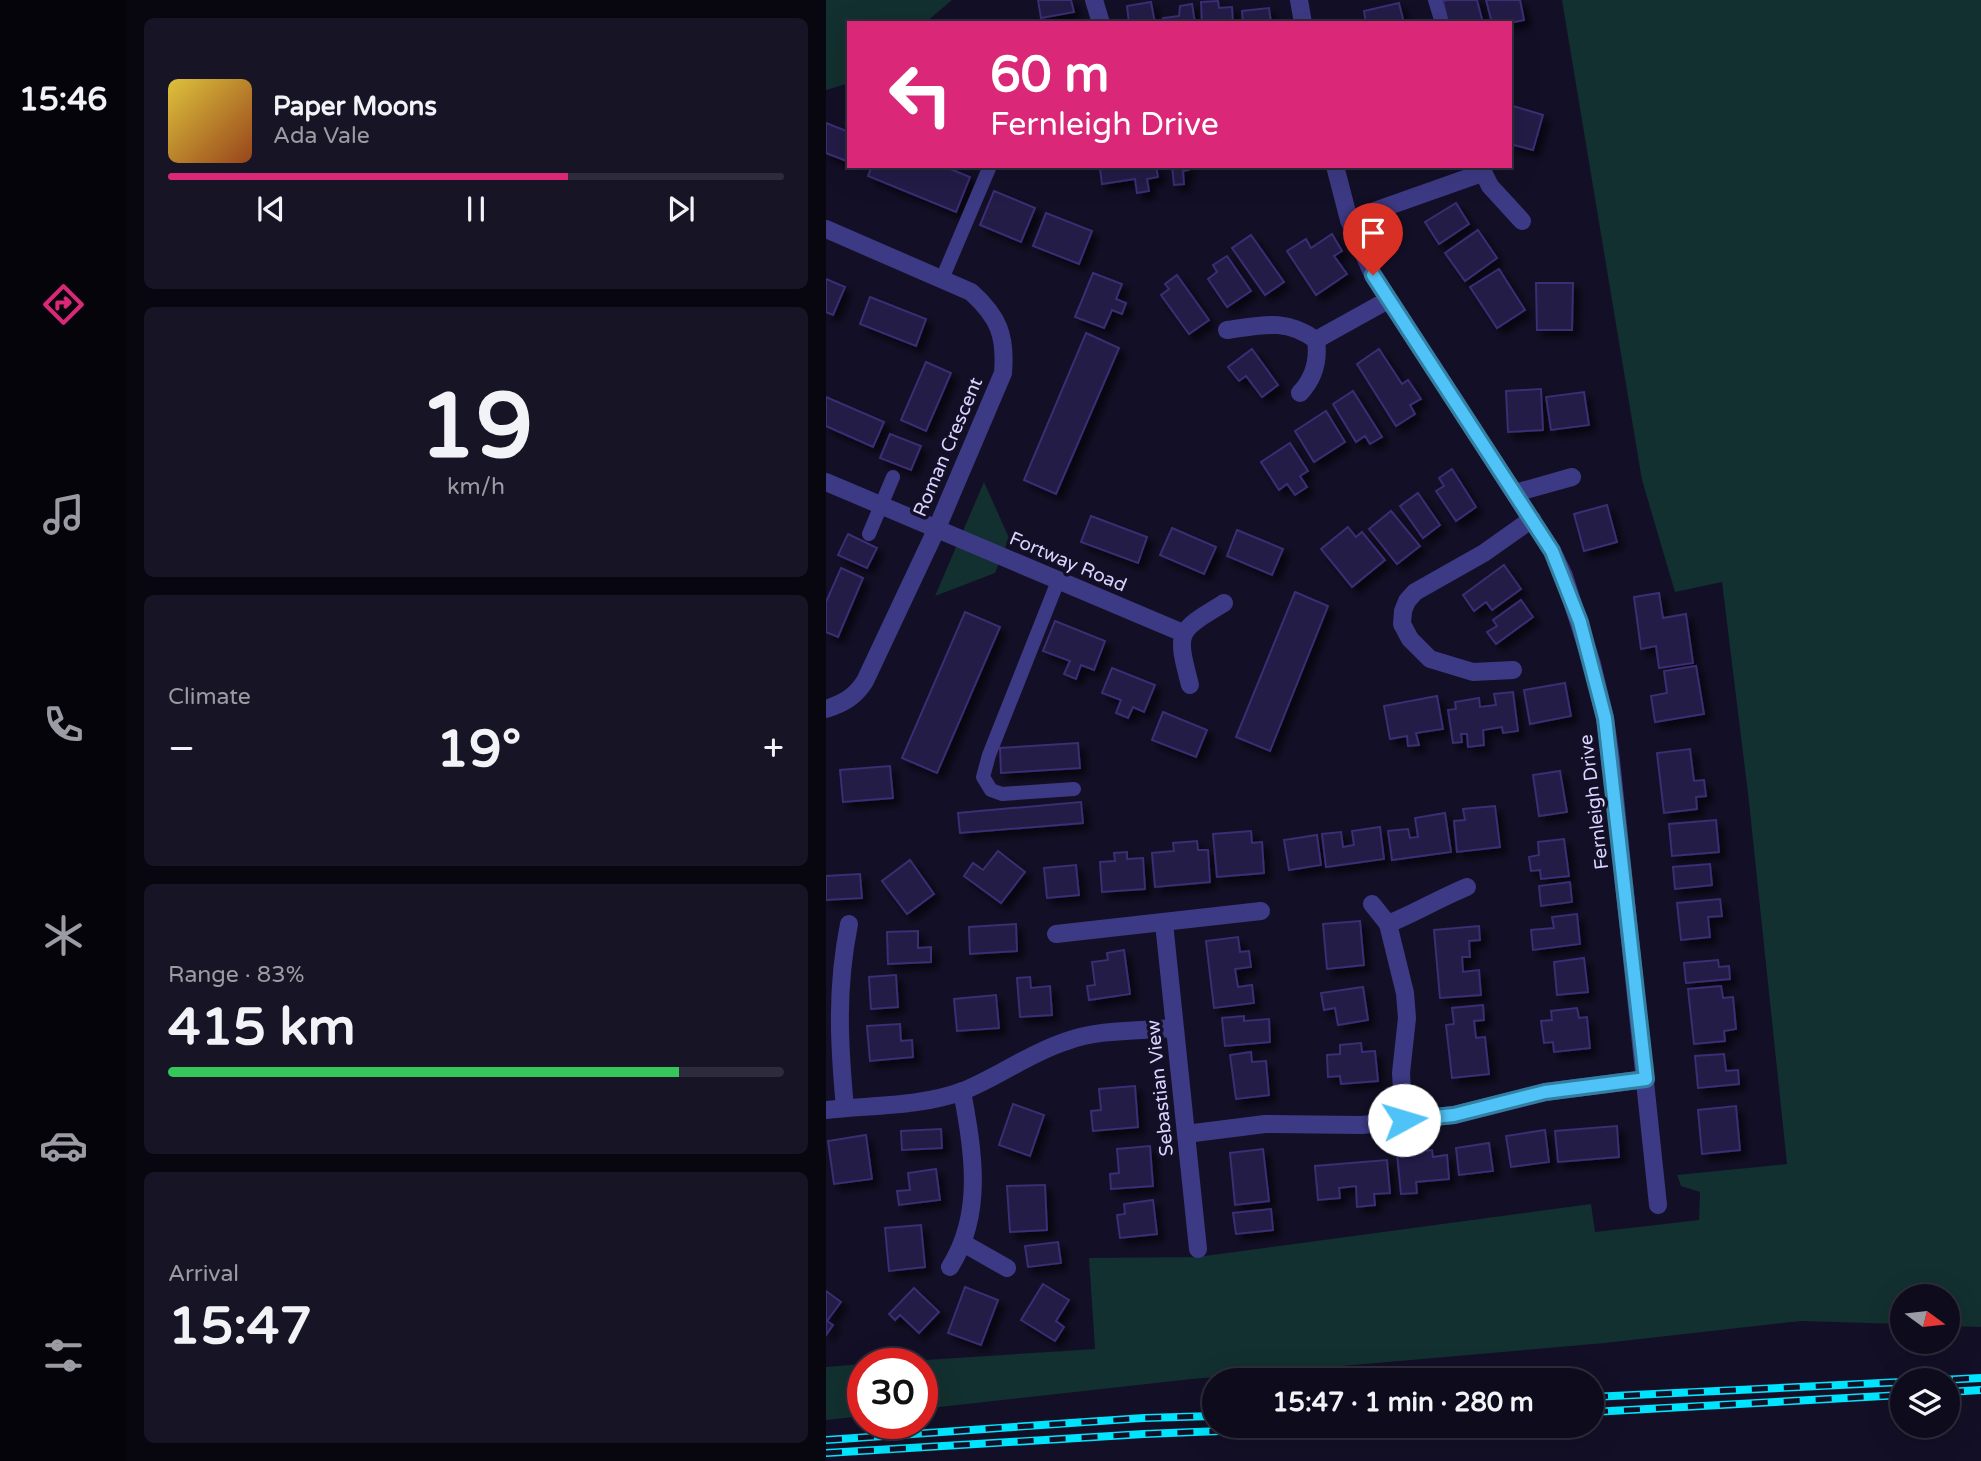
<!DOCTYPE html>
<html lang="en">
<head>
<meta charset="utf-8">
<style>
	:root { --surface:#0e0b1c; --page:#171425; --text:#f1f3f6; --muted:#9b9ba3; --line:#2e2b3b; --accent:#db2777 }
	body { margin:0; font-family:"Varela Round",sans-serif; background:var(--page); color:var(--text); height:100vh; display:flex; flex-direction:column; font-size:26px; white-space:nowrap }
	* { box-sizing:border-box; margin:0 }
	p { font-size:23px; color:var(--muted) }
	.icon { flex:none; width:38px; height:38px; fill:none; stroke:currentColor; stroke-width:2; stroke-linecap:round; stroke-linejoin:round }
	.map { position:relative; flex:1; overflow:hidden }
	.side { display:flex; flex-direction:column; gap:18px; padding:18px; background:#08060f; width:700px }
	.side>* { flex:none }
	.guide { position:absolute; left:21px; top:21px; width:665px; height:147px; border-radius:0px; box-shadow:0 7px 28px #0002,0 0 0 2px var(--line); background:#db2777; color:#fff; overflow:hidden }
	.needle { width:46px; rotate:105deg }
	.controls { position:absolute; left:1064px; top:1284px; display:grid; gap:14px }
	.controls a { display:grid; place-items:center; width:70px; height:70px; border-radius:50%; background:var(--surface); box-shadow:0 7px 28px #0002,0 0 0 2px var(--line); font-size:35px }
	.speed { position:absolute; left:21px; top:1348px; display:flex; gap:14px; font-size:35px; font-weight:700; text-align:center }
	.speed>* { display:grid; place-content:center; width:91px; height:91px; border-radius:50%; background:var(--surface); box-shadow:0 7px 28px #0002,0 0 0 2px var(--line); line-height:1 }
	.speed .limit { border:10px solid #d22; background:#fff; color:#111 }
	.pin { position:absolute; display:grid; place-items:center; width:60px; height:60px; color:#fff; margin:-72px -30px; border-radius:50% 50% 50% 0; rotate:-45deg; box-shadow:0 0 7px #0007 }
	.pin .icon { rotate:45deg }
	.me { position:absolute; width:77px; margin:-38px; rotate:84deg; stroke-linejoin:round; filter:drop-shadow(0 0 5px #0008) }
	.turn { display:flex; align-items:center; gap:24px; height:147px; padding:0 28px; font-size:32px }
	.turn .icon { width:91px; height:91px; stroke-width:2.5 }
	.turn b { display:block; font-size:49px; line-height:60px }
	.big { font-size:52px; font-weight:800; line-height:1.1 }
	.side .widget { flex:1; display:flex; flex-direction:column; justify-content:center; gap:10px; min-width:0; padding:0 24px; border-radius:10px; background:var(--page) }
	.side .dial { align-items:center; gap:0 }
	.dial b { font-size:91px; line-height:1 }
	.song { display:flex; align-items:center; gap:21px }
	.cover { width:84px; height:84px; border-radius:10px; background:linear-gradient(135deg,hsl(50 70% 55%),hsl(20 70% 35%)) }
	.played { height:7px; border-radius:4px; background:linear-gradient(90deg,var(--accent) 65%,var(--line) 65%) }
	.keys { display:flex; justify-content:space-around; direction:ltr }
	.heat { display:flex; justify-content:space-between; align-items:center; font-size:38px; direction:ltr }
	.charge { height:10px; border-radius:5px; background:linear-gradient(90deg,#34c759 83%,var(--line) 0) }
	.trip { position:absolute; left:376px; top:1368px; width:402px; height:70px; border-radius:35px; background:var(--surface); box-shadow:0 7px 28px #0002,0 0 0 2px var(--line); font-weight:800; line-height:70px; text-align:center }
	main { display:flex; flex:1; min-height:0 }
	.dock { display:flex; flex-direction:column; width:126px; justify-content:space-around; align-items:center; background:#06040b; color:var(--muted) }
	.dock .icon { width:49px; height:49px }
	.dock .current { color:var(--accent) }
	.dock b { font-size:32px; color:var(--text) }
	.map>svg:first-child { display:block }
</style>
</head>
<body>
<main>
<nav class="dock">
<b>15:46</b>
<svg class="icon current" aria-label="directions" viewBox="0 0 24 24"><path d="M12 3l9 9-9 9-9-9zM9 14v-3h6M13 9l2 2-2 2"/></svg>
<svg class="icon" aria-label="music" viewBox="0 0 24 24"><path d="M9 18V5l10-2v13"/><circle cx="6" cy="18" r="3"/><circle cx="16" cy="16" r="3"/></svg>
<svg class="icon" aria-label="phone" viewBox="0 0 24 24"><path d="M5 4h4l2 5-3 2q2 4 5 5l2-3 5 2v4C11 20 4 13 5 4z"/></svg>
<svg class="icon" aria-label="climate" viewBox="0 0 24 24"><path d="M12 3v18M4 7l16 10M4 17L20 7"/></svg>
<svg class="icon" aria-label="car" viewBox="0 0 24 24"><path d="M5 17H2v-5l4-1 3-4h7l3 4 3 1v5h-3M9 17h6M6 11h13"/><circle cx="7" cy="17" r="2"/><circle cx="17" cy="17" r="2"/></svg>
<svg class="icon" aria-label="filters" viewBox="0 0 24 24"><path d="M4 7h16M4 17h16"/><circle cx="9" cy="7" r="2"/><circle cx="15" cy="17" r="2"/></svg>
</nav>
<section class="side">
<div class="widget">
<div class="song"><i class="cover"></i><div><b>Paper Moons</b><p>Ada Vale</p></div></div>
<div class="played"></div>
<div class="keys"><svg class="icon" aria-label="previous" viewBox="0 0 24 24"><path d="M18 5L8 12l10 7zM5 5v14"/></svg><svg class="icon" aria-label="pause" viewBox="0 0 24 24"><path d="M8 5v14M16 5v14"/></svg><svg class="icon" aria-label="next" viewBox="0 0 24 24"><path d="M6 5l10 7-10 7zM19 5v14"/></svg></div>
</div>
<div class="widget dial"><b>19</b><p>km/h</p></div>
<div class="widget"><p>Climate</p>
<div class="heat"><a>−</a><b class="big">19°</b><a>+</a></div>
</div>
<div class="widget"><p>Range · 83%</p><b class="big">415 km</b><div class="charge"></div></div>
<div class="widget"><p>Arrival</p><b class="big">15:47</b></div>
</section>
<div class="map">
<svg width="1155" height="1461" viewBox="0 0 1155 1461">
	<defs>
		<filter id="shadow"><feDropShadow dx="6" dy="6" stdDeviation="3.5" flood-color="#0009"/></filter>
	</defs>
	<rect width="100%" height="100%" fill="#130f26"/>
	<g fill="#12302f">
		<polygon points="0,0 126,0 99,23 23,23 23,83 0,90"/>
		<polygon points="736,0 1155,0 1155,1327 1122,1326 1122,1297 1076,1297 1076,1324 975,1321 779,1343 366,1379 96,1409 96,1363 53,1363 269,1349 263,1258 371,1257 765,1204 769,1232 873,1220 874,1192 855,1186 851,1175 961,1164 923,802 896,582 849,592 816,480"/>
		<polygon points="158,482 183,538 169,573 109,596"/>
		<polygon points="37,1364 37,1416 0,1420 0,1367"/>
	</g>
	<g fill="#241b47" stroke="#3b2d73" stroke-width="2" filter="url(#shadow)">
		<polygon points="212,0 245,0 248,12 215,18"/>
		<polygon points="622,0 651,0 657,23 622,23 617,1"/>
		<polygon points="660,0 694,0 698,20 684,23 666,23"/>
		<polygon points="392,1 393,8 406,7 407,23 376,23 375,2"/>
		<polygon points="325,2 329,23 303,23 301,6"/>
		<polygon points="573,3 578,23 540,23 538,11"/>
		<polygon points="366,4 369,23 338,23 337,18 353,16 354,6"/>
		<polygon points="443,8 445,23 417,23 416,11"/>
		<polygon points="687,106 717,115 707,150 684,144 684,114"/>
		<polygon points="0,123 23,132 23,162 0,153"/>
		<polygon points="46,166 117,166 144,177 130,212 42,176"/>
		<polygon points="287,166 330,166 332,177 321,179 323,191 311,193 309,179 276,184 274,169"/>
		<polygon points="346,166 363,166 363,170 357,171 358,184 348,185"/>
		<polygon points="168,191 209,208 195,242 154,225"/>
		<polygon points="630,203 643,224 613,244 599,222"/>
		<polygon points="220,213 266,231 253,264 207,246"/>
		<polygon points="652,230 671,258 639,281 619,253"/>
		<polygon points="506,234 516,251 508,256 521,274 490,295 461,251 480,239 485,248"/>
		<polygon points="425,235 458,282 439,295 406,248"/>
		<polygon points="401,256 425,291 401,307 382,279 391,272 387,265"/>
		<polygon points="673,269 699,310 671,328 644,287"/>
		<polygon points="267,273 296,284 290,299 300,303 296,314 286,310 278,328 249,317"/>
		<polygon points="351,275 383,320 363,334 335,295 343,289 339,284"/>
		<polygon points="0,279 19,287 7,315 0,312"/>
		<polygon points="710,283 747,283 746,330 711,330"/>
		<polygon points="44,297 100,319 90,346 34,324"/>
		<polygon points="260,333 293,348 230,494 198,480"/>
		<polygon points="426,349 452,385 436,397 420,376 413,381 402,367"/>
		<polygon points="553,349 576,384 582,380 595,399 584,405 589,414 570,426 531,364"/>
		<polygon points="100,362 125,373 100,431 75,420"/>
		<polygon points="715,389 717,430 682,432 680,391"/>
		<polygon points="527,391 556,437 544,444 539,436 530,442 507,404"/>
		<polygon points="758,392 763,425 725,430 720,397"/>
		<polygon points="0,397 58,422 47,447 0,426"/>
		<polygon points="500,411 519,442 488,462 469,431"/>
		<polygon points="64,434 95,446 85,470 54,458"/>
		<polygon points="464,443 482,471 474,476 481,487 469,495 461,484 453,490 435,462"/>
		<polygon points="626,469 650,507 630,521 610,491 618,486 613,478"/>
		<polygon points="592,493 614,525 597,538 574,506"/>
		<polygon points="781,505 791,542 758,551 748,514"/>
		<polygon points="565,511 594,546 571,564 543,529"/>
		<polygon points="265,516 321,537 312,563 255,542"/>
		<polygon points="522,527 530,537 536,532 559,560 526,587 495,549"/>
		<polygon points="346,528 390,547 378,574 334,555"/>
		<polygon points="411,530 457,549 446,575 401,556"/>
		<polygon points="22,534 51,548 41,568 12,555"/>
		<polygon points="678,565 695,589 666,610 660,602 648,611 637,595"/>
		<polygon points="15,568 37,578 12,637 0,632 0,602"/>
		<polygon points="469,592 502,606 444,751 410,737"/>
		<polygon points="833,593 837,618 860,614 867,663 833,668 830,646 815,649 808,597"/>
		<polygon points="695,600 707,617 670,644 661,632 671,626 667,620"/>
		<polygon points="139,612 174,627 111,773 76,758"/>
		<polygon points="229,621 279,641 268,670 255,665 250,679 238,674 244,661 217,651"/>
		<polygon points="870,666 878,714 829,722 825,696 841,693 838,671"/>
		<polygon points="286,668 329,685 318,712 307,707 302,718 290,713 295,700 276,693"/>
		<polygon points="739,683 745,716 704,724 698,690"/>
		<polygon points="687,692 692,731 677,733 676,727 657,730 658,745 642,747 641,734 635,734 636,742 627,743 622,710 630,709 629,702 653,698 654,707 670,705 668,694"/>
		<polygon points="611,696 617,729 590,733 593,745 582,746 581,736 564,739 558,706"/>
		<polygon points="337,712 381,730 370,757 326,740"/>
		<polygon points="252,743 254,768 175,773 174,748"/>
		<polygon points="864,749 868,781 878,780 880,796 870,797 871,809 838,813 831,753"/>
		<polygon points="64,766 67,798 17,802 14,770"/>
		<polygon points="734,771 741,812 713,816 707,775"/>
		<polygon points="255,802 257,823 134,833 132,813"/>
		<polygon points="669,806 674,847 631,852 628,821 639,820 637,809"/>
		<polygon points="619,813 625,852 566,860 562,831 582,829 584,838 592,837 589,818"/>
		<polygon points="890,820 893,852 846,856 843,824"/>
		<polygon points="554,827 558,859 500,867 496,834 515,832 517,847 528,845 526,831"/>
		<polygon points="425,831 426,843 436,842 438,873 391,877 387,834"/>
		<polygon points="491,835 495,865 463,870 458,840"/>
		<polygon points="738,839 743,876 715,879 714,870 705,871 703,857 713,855 712,842"/>
		<polygon points="371,841 372,850 382,850 384,882 329,887 326,853 348,851 347,843"/>
		<polygon points="172,851 199,872 175,903 138,876 147,863 157,870"/>
		<polygon points="301,852 301,859 317,858 319,889 276,892 274,862 289,861 288,853"/>
		<polygon points="84,860 108,894 81,914 56,881"/>
		<polygon points="884,864 886,885 849,889 847,867"/>
		<polygon points="250,865 253,895 221,898 218,868"/>
		<polygon points="34,874 36,898 0,900 0,876"/>
		<polygon points="744,882 746,902 715,906 713,886"/>
		<polygon points="894,899 896,916 882,917 884,937 855,940 851,903"/>
		<polygon points="751,914 754,944 707,950 705,930 728,928 726,917"/>
		<polygon points="534,921 538,965 501,969 497,924"/>
		<polygon points="190,924 191,951 144,954 143,927"/>
		<polygon points="653,926 654,940 643,941 644,957 636,957 637,972 653,970 655,995 614,998 608,930"/>
		<polygon points="92,931 92,948 105,947 105,962 62,964 61,932"/>
		<polygon points="412,937 414,952 423,951 425,967 409,969 412,987 426,985 428,1003 388,1008 380,941"/>
		<polygon points="298,950 304,994 263,1000 261,986 269,985 266,962 282,960 281,953"/>
		<polygon points="758,958 762,992 731,995 728,962"/>
		<polygon points="892,960 893,967 903,966 904,979 860,983 858,963"/>
		<polygon points="70,975 72,1007 45,1009 43,977"/>
		<polygon points="204,977 205,988 224,986 226,1015 194,1017 191,978"/>
		<polygon points="895,986 897,998 907,997 910,1029 898,1031 899,1041 868,1044 862,989"/>
		<polygon points="537,987 542,1020 512,1025 509,1008 498,1010 495,993"/>
		<polygon points="170,995 173,1028 131,1031 128,999"/>
		<polygon points="657,1005 658,1020 648,1021 650,1038 659,1037 663,1074 626,1078 620,1025 628,1024 626,1008"/>
		<polygon points="751,1008 753,1018 761,1017 764,1048 728,1052 727,1042 718,1043 715,1021 726,1020 725,1011"/>
		<polygon points="418,1016 418,1021 443,1019 444,1042 399,1046 396,1018"/>
		<polygon points="74,1024 75,1041 86,1040 87,1057 44,1061 41,1026"/>
		<polygon points="535,1043 536,1052 549,1051 552,1081 515,1084 514,1076 502,1077 501,1055 514,1054 514,1045"/>
		<polygon points="425,1052 426,1062 440,1061 443,1095 410,1099 404,1055"/>
		<polygon points="898,1054 900,1071 912,1070 913,1084 872,1088 869,1056"/>
		<polygon points="309,1086 312,1127 267,1131 265,1111 275,1110 273,1089"/>
		<polygon points="187,1104 218,1115 204,1156 173,1145"/>
		<polygon points="910,1106 914,1150 876,1154 872,1110"/>
		<polygon points="791,1126 793,1157 732,1162 729,1131"/>
		<polygon points="115,1129 116,1148 76,1150 75,1131"/>
		<polygon points="719,1130 723,1162 685,1167 680,1136"/>
		<polygon points="40,1135 46,1179 8,1184 2,1141"/>
		<polygon points="663,1143 667,1171 633,1175 630,1148"/>
		<polygon points="324,1146 327,1186 285,1189 284,1174 293,1173 291,1149"/>
		<polygon points="437,1149 443,1201 409,1205 404,1153"/>
		<polygon points="606,1150 607,1157 621,1155 623,1179 590,1182 591,1193 575,1194 571,1154"/>
		<polygon points="561,1160 564,1193 548,1194 549,1205 531,1207 530,1186 513,1188 514,1198 492,1200 489,1166"/>
		<polygon points="110,1169 114,1200 73,1205 71,1191 84,1190 82,1173"/>
		<polygon points="219,1185 221,1230 184,1232 181,1186"/>
		<polygon points="327,1200 331,1234 294,1238 291,1215 299,1214 298,1204"/>
		<polygon points="445,1209 447,1230 410,1234 407,1213"/>
		<polygon points="95,1225 99,1267 63,1271 59,1228"/>
		<polygon points="232,1242 235,1263 202,1267 199,1246"/>
		<polygon points="217,1284 243,1300 230,1321 238,1327 229,1341 195,1320"/>
		<polygon points="139,1287 172,1300 155,1345 122,1333"/>
		<polygon points="88,1288 113,1312 93,1333 74,1315 69,1320 63,1314"/>
		<polygon points="0,1291 15,1302 1,1321 7,1325 0,1335"/>
	</g>
	<g fill="none" stroke-linecap="round" stroke-linejoin="round">
		<g stroke="#3d3a85" stroke-width="14">
			<polyline points="609,0 616,23"/>
			<polyline points="116,279 164,166"/>
			<polyline points="43,534 67,477"/>
			<polyline points="232,581 163,755 157,777 165,790 176,794 248,789"/>
		</g>
		<g stroke="#3d3a85" stroke-width="18">
			<polyline points="268,0 275,23"/>
			<polyline points="473,0 477,23"/>
			<polyline points="509,166 523,220 547,275 726,551 738,576 766,664 779,718 785,760 832,1205"/>
			<polyline points="654,166 664,186 696,221"/>
			<polyline points="523,220 656,173"/>
			<path d="M0,229L145,292C173,317 180,336 177,373L111,528L39,681C29,697 18,703 0,709"/>
			<path d="M401,330C436,325 460,318 490,340C493,361 488,378 474,393"/>
			<polyline points="490,340 562,300"/>
			<polyline points="0,482 357,633"/>
			<polyline points="689,493 746,477"/>
			<polyline points="687,670 647,672 604,659 584,639 576,624 577,611 581,601 589,592 658,553 706,519"/>
			<path d="M364,685C350,631 350,632 398,603"/>
			<polyline points="546,904 562,924 579,993 581,1018 575,1073 578,1120"/>
			<polyline points="338,923 372,1249"/>
			<path d="M562,924C589,913 614,898 641,887"/>
			<polyline points="230,934 435,911"/>
			<path d="M19,1108C13,1043 10,989 23,924"/>
			<path d="M0,1110C45,1105 94,1107 137,1091C172,1077 202,1054 238,1042C272,1029 312,1031 348,1028"/>
			<polyline points="360,1134 439,1124 536,1125 628,1115 720,1092 820,1079"/>
			<polyline points="137,1243 181,1268"/>
			<path d="M124,1267C158,1213 147,1151 136,1091"/>
		</g>
		<g stroke="#00e5ff" stroke-width="8">
			<g id="rail">
				<polyline points="1095,1381 1155,1378"/>
				<polyline points="1122,1392 1155,1390"/>
				<polyline points="766,1397 1076,1382"/>
				<polyline points="766,1412 1076,1395"/>
				<polyline points="0,1440 318,1418 388,1416"/>
				<polyline points="0,1453 318,1434 524,1426"/>
			</g>
		</g>
		<use href="#rail" stroke="#130f26" stroke-width="5" stroke-dasharray="16" stroke-linecap="butt"/>
	</g>
	<g fill="none" stroke-linecap="round" stroke-linejoin="round">
		<g stroke="#337fa1" stroke-width="18">
			<polyline id="route" points="547,275 726,551 754,622 779,718 820,1079 719,1092 628,1115 578,1120"/>
		</g>
		<use href="#route" stroke="#4fc3f7" stroke-width="12"/>
	</g>
	<g text-anchor="middle" dominant-baseline="central" stroke-width="7" stroke-linejoin="round" paint-order="stroke">
		<g font-size="19" fill="#d9d4ff" stroke="#130f26">
			<text transform="translate(122 447) rotate(-67)">Roman Crescent</text>
			<text transform="translate(242 562) rotate(23)">Fortway Road</text>
			<text transform="translate(768 802) rotate(-97)">Fernleigh Drive</text>
			<text transform="translate(334 1088) rotate(-96)">Sebastian View</text>
		</g>
	</g>
</svg>
<div class="controls">
<a><svg class="needle" viewBox="-14 -14 28 28"><path d="M0-13l5 13h-10z" fill="#e53935"/><path d="M0 13l5-13h-10z" fill="#9b9ba3"/></svg></a>
<a><svg class="icon" aria-label="layers" viewBox="0 0 24 24"><path d="M12 4l9 5-9 5-9-5zM3 14l9 5 9-5"/></svg></a>
</div>
<div class="speed"><div class="limit">30</div></div>
<div class="pin" style="left:547px;top:275px;background:#d93025"><svg class="icon" aria-label="arrive" viewBox="0 0 24 24"><path d="M6 21V4h12l-3 4 3 4H6"/></svg></div>
<svg class="me" style="left:578px;top:1120px" viewBox="-20 -20 40 40"><circle r="19" fill="#fff"/><path d="M0-13L10 11 0 6-10 11z" fill="#4fc3f7"/></svg>
<div class="trip">15:47 · 1 min · 280 m</div>
<div class="guide">
<div class="turn"><svg class="icon" aria-label="left" viewBox="0 0 24 24"><path d="M17 20v-9H6M10 6l-5 5 5 5"/></svg><div><b>60 m</b>Fernleigh Drive</div></div>
</div>
</div>
</main>
</body>
</html>
